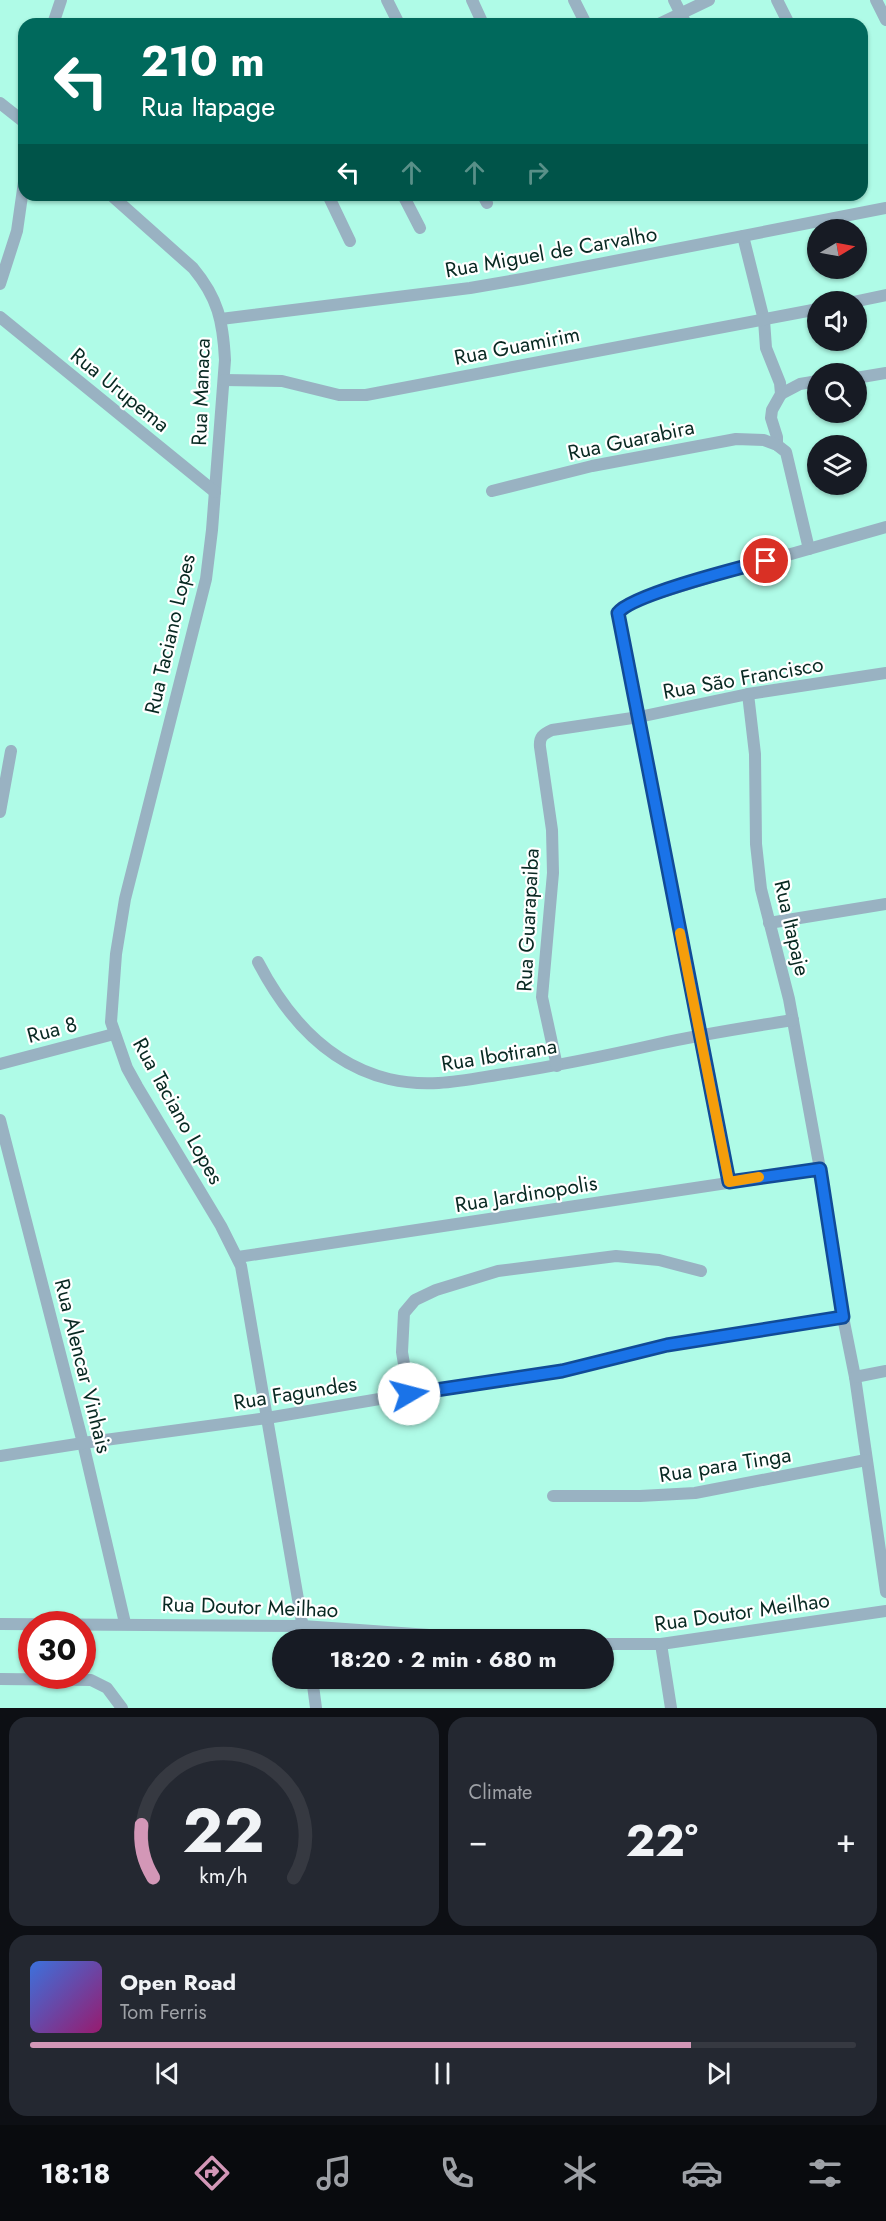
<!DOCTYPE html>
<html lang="en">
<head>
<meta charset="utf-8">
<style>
	:root { --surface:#171b24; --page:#242831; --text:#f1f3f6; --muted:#9ea1a6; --line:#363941; --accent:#d397b7 }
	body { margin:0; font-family:Jost,sans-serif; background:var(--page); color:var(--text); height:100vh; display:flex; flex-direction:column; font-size:22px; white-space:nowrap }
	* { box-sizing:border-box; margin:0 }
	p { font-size:20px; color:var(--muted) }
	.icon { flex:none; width:33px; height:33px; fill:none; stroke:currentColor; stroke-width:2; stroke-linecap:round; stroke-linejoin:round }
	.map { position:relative; height:1708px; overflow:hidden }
	.drawer { display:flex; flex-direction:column; gap:9px; padding:9px; background:#0d0f14; flex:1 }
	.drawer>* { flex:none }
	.top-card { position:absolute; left:18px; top:18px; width:850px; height:183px; border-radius:18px; box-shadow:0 2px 4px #0004; background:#00695c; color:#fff; overflow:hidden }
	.needle { width:39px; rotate:80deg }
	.tools { position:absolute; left:807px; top:219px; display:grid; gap:12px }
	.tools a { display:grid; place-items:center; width:60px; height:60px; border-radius:50%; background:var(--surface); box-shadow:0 2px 4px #0004; font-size:30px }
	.speed { position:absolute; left:18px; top:1611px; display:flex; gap:12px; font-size:30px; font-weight:700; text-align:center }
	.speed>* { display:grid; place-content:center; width:78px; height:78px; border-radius:50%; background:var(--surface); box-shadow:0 2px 4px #0004; line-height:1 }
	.speed .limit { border:9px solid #d22; background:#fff; color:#111 }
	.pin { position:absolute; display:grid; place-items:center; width:51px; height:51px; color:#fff; margin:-26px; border:3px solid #fff; border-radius:50%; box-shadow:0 2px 6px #0007 }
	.me { position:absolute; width:66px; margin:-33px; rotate:82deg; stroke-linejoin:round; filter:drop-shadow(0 0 4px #0008) }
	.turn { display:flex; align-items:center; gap:21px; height:126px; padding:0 24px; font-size:27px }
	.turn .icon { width:78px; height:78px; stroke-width:2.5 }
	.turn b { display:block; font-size:42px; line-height:51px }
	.lanes { display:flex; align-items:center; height:57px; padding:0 24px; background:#0003; justify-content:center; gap:30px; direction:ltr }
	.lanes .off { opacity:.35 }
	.big { font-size:45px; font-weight:700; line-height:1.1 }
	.drawer .tile { flex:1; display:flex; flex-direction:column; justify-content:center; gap:9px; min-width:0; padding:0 21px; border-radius:18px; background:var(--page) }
	.drawer .dial { align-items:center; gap:0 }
	.dial svg { height:156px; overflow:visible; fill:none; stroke:var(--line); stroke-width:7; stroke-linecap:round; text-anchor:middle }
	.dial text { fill:var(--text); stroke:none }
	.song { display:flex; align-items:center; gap:18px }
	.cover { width:72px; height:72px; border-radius:9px; background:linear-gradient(135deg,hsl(220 70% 55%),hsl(320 70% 35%)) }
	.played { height:6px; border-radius:3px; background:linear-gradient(90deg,var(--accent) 80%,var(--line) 80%) }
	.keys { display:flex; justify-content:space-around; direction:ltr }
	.heat { display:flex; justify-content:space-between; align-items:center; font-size:33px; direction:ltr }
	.drawer .tiles { flex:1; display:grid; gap:9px; grid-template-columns:1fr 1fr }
	.tile:last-child { grid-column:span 2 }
	.trip { position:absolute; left:272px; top:1629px; width:342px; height:60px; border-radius:30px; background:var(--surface); box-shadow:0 2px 4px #0004; font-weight:700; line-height:60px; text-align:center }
	.dock { display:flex; height:96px; justify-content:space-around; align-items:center; background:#090b0e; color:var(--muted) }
	.dock .icon { width:42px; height:42px }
	.dock .on { color:var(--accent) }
	.dock b { font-size:27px; color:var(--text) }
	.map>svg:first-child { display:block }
</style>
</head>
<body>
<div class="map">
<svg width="886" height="1708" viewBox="0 0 886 1708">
	<rect width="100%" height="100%" fill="#affbe7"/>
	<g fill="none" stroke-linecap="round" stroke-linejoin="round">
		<g stroke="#99b2c2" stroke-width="12">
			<polyline points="387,0 399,24"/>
			<polyline points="472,0 483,24"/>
			<polyline points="574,0 586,24"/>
			<polyline points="674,0 686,24"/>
			<polyline points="777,0 789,24"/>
			<polyline points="876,0 886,20"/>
			<polyline points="53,24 61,0"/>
			<polyline points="659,24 709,0"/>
			<polyline points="0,103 24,122"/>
			<path d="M111,195L193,268C218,298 223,321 225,360L212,530L206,579L125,899L116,954L111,1022L127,1068L137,1086L221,1226L241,1266L305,1640"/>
			<polyline points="328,195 350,241"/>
			<polyline points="403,195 420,228"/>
			<polyline points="483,195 487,203"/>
			<polyline points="743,236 764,320 766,348 780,383 781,394 772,410 771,418 777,437 777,445"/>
			<polyline points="0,284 17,231 24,182"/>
			<polyline points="853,302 886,295"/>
			<polyline points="0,317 215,492"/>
			<polyline points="221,319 470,288 522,279 886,208"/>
			<polyline points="856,378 886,373"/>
			<polyline points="224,380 282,381 339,395 366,395 818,309"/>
			<polyline points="781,394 800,384 818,381"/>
			<polyline points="492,491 592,466 736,439 764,440 777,445 786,452 809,549"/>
			<polyline points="748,694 755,754 756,844 761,889 789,999 820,1169 843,1317 855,1377 886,1592"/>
			<polyline points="0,812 11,751"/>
			<polyline points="769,923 886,904"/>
			<path d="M258,962C286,1016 327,1064 389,1079C427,1088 460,1081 497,1075C551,1067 605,1056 658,1044C703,1034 748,1027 793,1020"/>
			<polyline points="0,1064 114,1034"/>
			<path d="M557,1066L542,997L553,873L552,830L540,747C539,737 543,734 552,730L639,717L748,694L886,673"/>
			<polyline points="0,1120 83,1443 125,1623"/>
			<polyline points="729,1182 618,613 622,607 649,596 724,573 886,527"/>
			<polyline points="238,1257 820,1169"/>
			<polyline points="855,1377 886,1371"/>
			<polyline points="409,1394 402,1352 404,1313 415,1300 436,1290 498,1271 616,1256 659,1260 701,1271"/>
			<polyline points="0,1456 83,1443 267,1418 409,1394 562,1371 667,1345 843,1317"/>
			<polyline points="553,1496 640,1496 695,1493 866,1460"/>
			<polyline points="0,1624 303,1626 499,1640"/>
			<polyline points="603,1644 661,1644 886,1611"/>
			<polyline points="661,1644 671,1708"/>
			<polyline points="312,1678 316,1708"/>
			<polyline points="0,1679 91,1680 107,1688 122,1708"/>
		</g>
	</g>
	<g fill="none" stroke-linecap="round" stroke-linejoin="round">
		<g stroke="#114b97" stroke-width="15">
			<path id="route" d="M409,1394L562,1371L667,1345L843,1317L820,1169L729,1182L618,613C631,595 739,568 766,561"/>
		</g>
		<use href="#route" stroke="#1a73e8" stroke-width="10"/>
		<polyline stroke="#f59e0b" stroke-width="10" points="680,933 729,1182 759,1177"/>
	</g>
	<g text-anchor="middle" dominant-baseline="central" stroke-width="4.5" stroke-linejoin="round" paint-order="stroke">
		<g font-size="21" fill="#082922" stroke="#fff">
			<text transform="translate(551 252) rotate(-10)">Rua Miguel de Carvalho</text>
			<text transform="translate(517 346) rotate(-11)">Rua Guamirim</text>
			<text transform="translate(120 390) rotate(39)">Rua Urupema</text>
			<text transform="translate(201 392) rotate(-88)">Rua Manaca</text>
			<text transform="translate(631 440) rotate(-12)">Rua Guarabira</text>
			<text transform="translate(170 634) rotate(-77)">Rua Taciano Lopes</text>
			<text transform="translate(743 678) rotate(-10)">Rua São Francisco</text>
			<text transform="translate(528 920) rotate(-87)">Rua Guarapaiba</text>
			<text transform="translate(792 928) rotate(77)">Rua Itapaje</text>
			<text transform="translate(52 1030) rotate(-15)">Rua 8</text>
			<text transform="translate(499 1055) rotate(-9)">Rua Ibotirana</text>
			<text transform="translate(178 1111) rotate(61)">Rua Taciano Lopes</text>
			<text transform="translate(526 1194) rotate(-9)">Rua Jardinopolis</text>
			<text transform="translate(83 1366) rotate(76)">Rua Alencar Vinhais</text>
			<text transform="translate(295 1393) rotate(-9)">Rua Fagundes</text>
			<text transform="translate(725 1465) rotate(-9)">Rua para Tinga</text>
			<text transform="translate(250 1607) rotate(2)">Rua Doutor Meilhao</text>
			<text transform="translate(742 1612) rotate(-8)">Rua Doutor Meilhao</text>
		</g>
	</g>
</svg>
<div class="tools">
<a><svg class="needle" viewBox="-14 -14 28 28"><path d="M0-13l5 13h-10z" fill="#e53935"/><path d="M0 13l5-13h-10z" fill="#9ea1a6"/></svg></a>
<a><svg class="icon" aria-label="sound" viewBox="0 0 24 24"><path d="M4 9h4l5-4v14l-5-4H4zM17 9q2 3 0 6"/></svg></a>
<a><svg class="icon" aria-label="search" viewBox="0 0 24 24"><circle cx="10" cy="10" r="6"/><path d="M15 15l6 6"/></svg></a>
<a><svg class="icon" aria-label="layers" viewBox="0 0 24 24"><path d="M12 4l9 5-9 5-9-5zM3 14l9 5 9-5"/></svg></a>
</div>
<div class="speed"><div class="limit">30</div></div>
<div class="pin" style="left:766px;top:561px;background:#d93025"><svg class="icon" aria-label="arrive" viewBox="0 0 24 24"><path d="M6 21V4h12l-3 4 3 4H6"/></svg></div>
<svg class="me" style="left:409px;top:1394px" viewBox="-20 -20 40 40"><circle r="19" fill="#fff"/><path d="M0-13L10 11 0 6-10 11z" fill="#1a73e8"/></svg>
<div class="trip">18:20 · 2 min · 680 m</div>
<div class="top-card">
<div class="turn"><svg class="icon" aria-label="left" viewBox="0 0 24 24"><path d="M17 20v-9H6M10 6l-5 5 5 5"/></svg><div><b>210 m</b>Rua Itapage</div></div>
<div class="lanes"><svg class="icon" aria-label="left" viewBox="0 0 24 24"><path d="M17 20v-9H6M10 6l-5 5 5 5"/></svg><svg class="icon off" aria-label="ahead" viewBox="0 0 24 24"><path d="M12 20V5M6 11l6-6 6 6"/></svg><svg class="icon off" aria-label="ahead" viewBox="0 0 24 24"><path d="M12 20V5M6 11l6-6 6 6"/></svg><svg class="icon off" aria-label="right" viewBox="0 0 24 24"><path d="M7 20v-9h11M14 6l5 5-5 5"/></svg></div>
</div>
</div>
<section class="drawer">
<div class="tiles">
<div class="tile dial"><svg viewBox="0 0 100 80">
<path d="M14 69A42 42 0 1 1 86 69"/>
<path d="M14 69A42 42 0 0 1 8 42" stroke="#d397b7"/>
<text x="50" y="56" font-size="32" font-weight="700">22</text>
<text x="50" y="72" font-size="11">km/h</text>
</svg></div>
<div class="tile"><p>Climate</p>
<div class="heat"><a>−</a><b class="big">22°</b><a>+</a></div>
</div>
<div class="tile">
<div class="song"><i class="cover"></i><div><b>Open Road</b><p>Tom Ferris</p></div></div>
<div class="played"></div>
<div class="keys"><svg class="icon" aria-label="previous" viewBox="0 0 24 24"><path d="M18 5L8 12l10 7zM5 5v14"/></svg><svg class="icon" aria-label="pause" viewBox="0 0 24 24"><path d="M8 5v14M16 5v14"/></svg><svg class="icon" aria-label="next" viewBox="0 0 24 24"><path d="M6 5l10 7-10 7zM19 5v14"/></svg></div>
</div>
</div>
</section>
<nav class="dock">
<b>18:18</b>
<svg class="icon on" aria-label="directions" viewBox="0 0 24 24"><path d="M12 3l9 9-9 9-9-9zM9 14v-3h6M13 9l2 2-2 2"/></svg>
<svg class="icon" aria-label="music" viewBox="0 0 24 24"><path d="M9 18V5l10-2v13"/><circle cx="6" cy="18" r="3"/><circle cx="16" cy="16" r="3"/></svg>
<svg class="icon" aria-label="phone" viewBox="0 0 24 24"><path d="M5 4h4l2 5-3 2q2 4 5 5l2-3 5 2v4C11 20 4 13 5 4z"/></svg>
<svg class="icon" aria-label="climate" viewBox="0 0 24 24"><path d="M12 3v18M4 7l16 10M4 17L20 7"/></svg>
<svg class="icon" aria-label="car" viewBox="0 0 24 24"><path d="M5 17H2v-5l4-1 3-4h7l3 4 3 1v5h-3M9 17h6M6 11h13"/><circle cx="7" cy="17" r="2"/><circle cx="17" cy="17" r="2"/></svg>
<svg class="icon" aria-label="filters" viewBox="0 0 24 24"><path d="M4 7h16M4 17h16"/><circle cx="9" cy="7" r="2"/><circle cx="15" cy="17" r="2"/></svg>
</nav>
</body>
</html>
